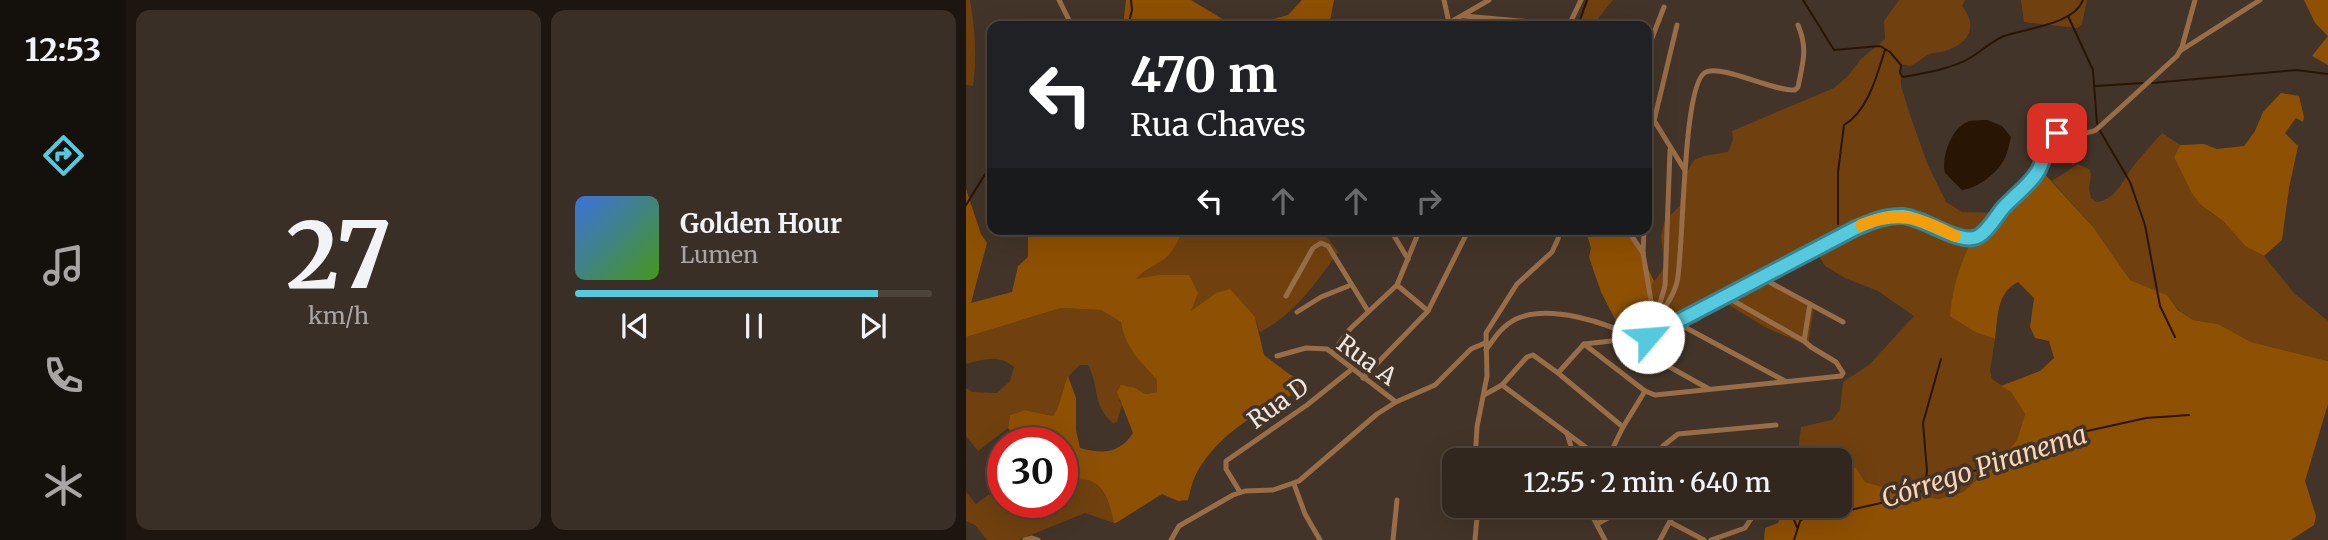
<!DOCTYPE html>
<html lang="en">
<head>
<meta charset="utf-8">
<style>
	:root { --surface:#32271e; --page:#3a2f27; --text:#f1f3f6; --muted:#a8a5a4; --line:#4d443c; --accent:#55cadf }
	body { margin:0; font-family:Merriweather,serif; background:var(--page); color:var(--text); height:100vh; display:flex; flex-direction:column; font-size:26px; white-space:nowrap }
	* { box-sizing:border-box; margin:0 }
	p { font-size:23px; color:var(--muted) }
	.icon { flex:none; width:38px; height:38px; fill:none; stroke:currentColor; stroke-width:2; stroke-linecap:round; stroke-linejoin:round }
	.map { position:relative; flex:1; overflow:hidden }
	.drawer { display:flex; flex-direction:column; gap:10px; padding:10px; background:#1c1510; width:840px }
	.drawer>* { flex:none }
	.banner { position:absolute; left:21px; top:21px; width:665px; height:214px; border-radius:14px; box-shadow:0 7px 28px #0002,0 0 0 2px var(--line); background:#202124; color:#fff; overflow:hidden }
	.speed { position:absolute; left:21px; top:427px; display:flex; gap:14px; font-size:35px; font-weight:700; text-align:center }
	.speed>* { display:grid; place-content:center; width:91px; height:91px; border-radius:50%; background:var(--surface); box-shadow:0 7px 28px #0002,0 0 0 2px var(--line); line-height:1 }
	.speed .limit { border:10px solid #d22; background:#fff; color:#111 }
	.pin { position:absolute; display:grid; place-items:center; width:60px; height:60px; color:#fff; margin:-30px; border-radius:14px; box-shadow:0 4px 10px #0006 }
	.me { position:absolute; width:77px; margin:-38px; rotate:63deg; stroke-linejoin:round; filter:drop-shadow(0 0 5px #0008) }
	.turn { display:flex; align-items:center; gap:24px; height:147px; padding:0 28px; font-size:32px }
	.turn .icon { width:91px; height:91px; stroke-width:2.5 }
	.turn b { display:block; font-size:49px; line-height:60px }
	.lanes { display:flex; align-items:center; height:66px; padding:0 28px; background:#0003; justify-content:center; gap:35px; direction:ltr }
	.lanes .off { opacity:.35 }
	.drawer .widget { flex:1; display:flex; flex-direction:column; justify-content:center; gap:10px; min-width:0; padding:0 24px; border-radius:14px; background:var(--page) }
	.drawer .dial { align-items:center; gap:0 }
	.dial b { font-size:91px; line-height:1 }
	.song { display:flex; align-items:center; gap:21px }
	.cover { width:84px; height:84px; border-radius:10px; background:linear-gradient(135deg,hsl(220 70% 55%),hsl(100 70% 35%)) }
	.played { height:7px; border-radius:4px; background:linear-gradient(90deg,var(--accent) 85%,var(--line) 85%) }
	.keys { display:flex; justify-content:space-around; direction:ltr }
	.drawer .tiles { flex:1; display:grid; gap:10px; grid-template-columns:repeat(2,1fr) }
	.trip { position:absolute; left:476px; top:448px; width:410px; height:70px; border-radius:14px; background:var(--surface); box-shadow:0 7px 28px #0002,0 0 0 2px var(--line); font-weight:600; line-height:70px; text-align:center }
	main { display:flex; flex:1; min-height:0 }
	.tab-bar { display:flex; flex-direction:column; width:126px; justify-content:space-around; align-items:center; background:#14100c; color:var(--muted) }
	.tab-bar .icon { width:49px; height:49px }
	.tab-bar .active { color:var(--accent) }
	.tab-bar b { font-size:32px; color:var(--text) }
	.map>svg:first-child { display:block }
</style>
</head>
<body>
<main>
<nav class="tab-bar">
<b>12:53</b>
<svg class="icon active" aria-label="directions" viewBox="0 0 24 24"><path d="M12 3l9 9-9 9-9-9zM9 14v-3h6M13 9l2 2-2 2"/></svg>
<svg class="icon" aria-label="music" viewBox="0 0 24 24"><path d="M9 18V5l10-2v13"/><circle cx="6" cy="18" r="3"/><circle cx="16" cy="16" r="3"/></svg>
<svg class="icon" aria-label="phone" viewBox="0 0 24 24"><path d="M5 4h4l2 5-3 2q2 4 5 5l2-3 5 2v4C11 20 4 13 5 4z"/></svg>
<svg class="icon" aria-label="climate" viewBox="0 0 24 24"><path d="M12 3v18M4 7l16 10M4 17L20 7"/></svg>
</nav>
<section class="drawer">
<div class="tiles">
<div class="widget dial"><b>27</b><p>km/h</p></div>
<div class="widget">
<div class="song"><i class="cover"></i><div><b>Golden Hour</b><p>Lumen</p></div></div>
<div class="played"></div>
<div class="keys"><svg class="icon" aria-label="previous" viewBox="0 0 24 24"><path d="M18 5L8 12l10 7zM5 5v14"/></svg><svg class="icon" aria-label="pause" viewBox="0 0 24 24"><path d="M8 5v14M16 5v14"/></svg><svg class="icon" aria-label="next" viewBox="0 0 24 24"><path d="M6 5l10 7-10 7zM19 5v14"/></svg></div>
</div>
</div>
</section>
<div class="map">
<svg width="1362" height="540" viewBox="0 0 1362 540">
	<rect width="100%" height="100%" fill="#423428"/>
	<g fill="#70410f">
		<path d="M0,0H4C9,29 11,57 7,86L0,85Z"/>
		<polygon points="623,0 647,0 626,26 611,26"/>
		<path d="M933,0H999L996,6C1013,27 1002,44 979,51C974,53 968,52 963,54C956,58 951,63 944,66L934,64L935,86L943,112L961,163L980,202L996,212L1031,213L1013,230L1011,333L1029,339L1024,371L1026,379L1045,392L1059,414L1051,440L1038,456L997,492L973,499L946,495L899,482L890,469L873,465V460H831L835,427L866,420L874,410L877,382L903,365L948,316L912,291L879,278L859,266L846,244L797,280L848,304L842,346L799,327L756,301L731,323C727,323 723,322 719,323C706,325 699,334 685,326L684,287L696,271L698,262L695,235L699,220L714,206L717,178L728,160L738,156L762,152L767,140L766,131L868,88L882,76L895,59L919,39L918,21Z"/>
		<polygon points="1055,0 1121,0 1116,24 1111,28 1058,22"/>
		<path d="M1196,133L1214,145L1208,157L1225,192L1245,213L1258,222L1279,246L1298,256L1328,293L1362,321V361L1285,342L1252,324L1227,320L1213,310L1201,295L1164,280L1128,228L1086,181L1112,164L1123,169L1125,174L1123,189L1125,198L1130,202C1149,201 1156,181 1166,168C1175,156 1186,144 1196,133Z"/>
		<path d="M218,229H355L372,252C350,283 328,315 294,332L289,317L250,293L224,312L169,279C176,271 185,268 194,262C206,254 211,242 218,229Z"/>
		<path d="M95,308L135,310L155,322C159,348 174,361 191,380V392L180,394L169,388L153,400L156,405L151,422L147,423C126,406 134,387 122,365H114C90,385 101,396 87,416L59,410L44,415L42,428L12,451L0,436V388L6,392L31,393L44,381L48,367C33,354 18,359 0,364V337Z"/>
		<path d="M109,477C139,479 142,499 148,523L119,513L52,540H21L9,525L0,521V492L10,504L22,495L37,494V502H96V496Z"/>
	</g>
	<g fill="#8e5003">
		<polygon points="160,0 225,0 268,26 289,24 322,15 336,0 368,0 364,21 368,26 157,26"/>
		<polygon points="1338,0 1362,0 1362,65 1346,56 1362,36 1349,23"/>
		<polygon points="1315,93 1333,96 1338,117 1337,122 1330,118 1319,133 1332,146 1323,188 1316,240 1298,256 1279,246 1258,222 1234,204 1225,192 1208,157 1214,145 1238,144 1251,149 1278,146 1289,131 1297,112"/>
		<path d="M1075,170L1128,228L1164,280L1201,295L1212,310L1227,320L1252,324L1285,342L1362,361V404L1339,481L1350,516L1348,525L1325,540H798L799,528L812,523L818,506H873V465L890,468L899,482L946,495L973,499L997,492L1038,456L1051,440L1059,414L1045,392L1035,386L1074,371L1088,358L1083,341L1069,338L1064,327L1068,298L1052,282C1030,293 1032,318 1029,339L1011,333L984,316C986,288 997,250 1015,228C1032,207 1055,189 1075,170Z"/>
		<path d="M0,189L15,234L21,243L5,303L46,292L52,266L62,257V229H218C211,242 207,254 194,262C185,268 177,270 170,279L194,275H223L232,293L225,311L250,293L264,289L289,317L298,355L323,374L334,379L332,392C293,410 251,435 230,474C226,482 224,492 222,500L212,501L196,494L150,523H148C142,499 139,479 109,478L105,491L96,496V443C74,443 58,444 42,428L44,415L59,410L87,416C95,405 96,389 102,376L110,398V430L114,448C137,454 153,454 167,433L151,392L155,385L169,388L180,394L191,392V380C174,361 159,348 155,322L135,310L95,308L0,337Z"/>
		<path d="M617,229H662L688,281C678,296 688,318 682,335L672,337L655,331L635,292L623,257L625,248L621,235Z"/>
	</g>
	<path fill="#291503" d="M1021,120L1036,126L1045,137C1043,144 1042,153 1038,160C1030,174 1012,188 996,190L979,173C975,156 986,126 1004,121C1009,120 1016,120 1021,120Z"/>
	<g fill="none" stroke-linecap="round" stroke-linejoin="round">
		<g stroke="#291503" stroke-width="2">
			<path d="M837,0L868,50L914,46L924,52L935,65L934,73L937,77C959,73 985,69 1004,58C1016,51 1029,38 1041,35C1063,28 1108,24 1117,0"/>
			<polyline points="1102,16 1127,70 1131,124"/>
			<polyline points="162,26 166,10 165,0"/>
			<polyline points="612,26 621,0"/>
			<polyline points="1186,83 1330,70 1362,74"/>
			<polyline points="1130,86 1177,83"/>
			<polyline points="1133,129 1164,182 1179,225 1194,306 1209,337"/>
			<polyline points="0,205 26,163"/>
			<path d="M872,224V172L878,125C902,111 911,75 919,50"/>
			<polyline points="742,456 749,460"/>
			<polyline points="958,490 961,471 957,423 975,359"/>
			<polyline points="822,506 831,527"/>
			<polyline points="828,540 834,521 843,515 884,510 937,498 1103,435 1180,418 1223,415"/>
		</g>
		<g stroke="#996d46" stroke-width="5">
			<polyline points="93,0 106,26"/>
			<polyline points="478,0 483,23"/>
			<polyline points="498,16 599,25 605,21 615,0"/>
			<polyline points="483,23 523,0"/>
			<polyline points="666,26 666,24"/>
			<polyline points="681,51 698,7"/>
			<polyline points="1214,51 1294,0"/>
			<polyline points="681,109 718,169"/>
			<polyline points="688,121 711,25"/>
			<polyline points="681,174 683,113"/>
			<polyline points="424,229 442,259"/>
			<polyline points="661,229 677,253"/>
			<polyline points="678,229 677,253 688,319 682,337"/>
			<polyline points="794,277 877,322"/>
			<polyline points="431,285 462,311"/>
			<polyline points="320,296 347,248 355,243 362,246 402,311"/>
			<polyline points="759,296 838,341"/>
			<polyline points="331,312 355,297 385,285"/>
			<polyline points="691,313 699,286 704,150"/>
			<polyline points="711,323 819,381"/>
			<path d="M687,324C696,311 707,298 711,282C718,252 716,81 740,72C759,65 805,91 829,90L832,87C837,62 842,49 832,25"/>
			<polyline points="618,344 679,391 689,395 875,376 877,373 870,362 845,347 838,341 844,304"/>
			<path d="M520,350C529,337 536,326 550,319C582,304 641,322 670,339"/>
			<polyline points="367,352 384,329 431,285 454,229"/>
			<polyline points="311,356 340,348 361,349 430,402"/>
			<polyline points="693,361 743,389"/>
			<path d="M592,373L618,344L682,337L889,228C904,222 920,215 936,216C962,218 997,249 1017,233C1026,226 1032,213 1041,204C1051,194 1063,185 1071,173C1079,161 1080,146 1089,134C1102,129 1116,137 1130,130L1211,56L1216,47L1229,0"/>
			<polyline points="397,378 462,311 503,229"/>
			<polyline points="536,385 637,460"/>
			<polyline points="518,395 536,385 561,357 567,355 592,373 657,427"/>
			<polyline points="601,433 609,460"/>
			<polyline points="509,460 511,427 521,376 520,333 551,284 586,252 592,239 594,229"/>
			<polyline points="641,460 657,427 679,391"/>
			<polyline points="689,460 697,446 712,434 810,425"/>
			<polyline points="328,484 339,514 354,540"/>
			<polyline points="274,492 260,469 260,461 341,405 386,369"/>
			<polyline points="621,506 639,540"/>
			<polyline points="756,506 785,519"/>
			<polyline points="513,512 575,516 621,506"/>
			<polyline points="704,522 738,540"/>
			<polyline points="631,524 663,506"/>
			<polyline points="59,540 66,538 72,540"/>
			<polyline points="205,540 213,526 267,495 279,491 307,490 333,481 411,414 430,402 469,385 505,349 519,343"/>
			<polyline points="427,540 431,500"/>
			<polyline points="509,540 512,506"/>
			<polyline points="694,540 712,506"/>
			<polyline points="745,540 779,528 793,506"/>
		</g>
	</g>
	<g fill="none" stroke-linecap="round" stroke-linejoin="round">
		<g stroke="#378391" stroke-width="18">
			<path id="route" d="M682,337L890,228C904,222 920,215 937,216C960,218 995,247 1013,236C1024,229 1030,216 1038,207C1049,195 1064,185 1072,171C1079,159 1080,142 1091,133"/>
		</g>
		<use href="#route" stroke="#55cadf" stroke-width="12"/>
		<path stroke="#f59e0b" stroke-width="12" d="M895,225C934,210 953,218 989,236"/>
	</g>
	<g text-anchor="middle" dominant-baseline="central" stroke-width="7" stroke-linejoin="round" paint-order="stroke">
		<g font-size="24" fill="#efe6df" stroke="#423428">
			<text transform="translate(401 360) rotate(36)">Rua A</text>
			<text transform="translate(312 403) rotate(-36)">Rua D</text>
		</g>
		<g font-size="26" font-style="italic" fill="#f9d4b6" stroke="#423428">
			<text transform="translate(1018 466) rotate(-18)">Córrego Piranema</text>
		</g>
	</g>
</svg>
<div class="speed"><div class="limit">30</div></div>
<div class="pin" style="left:1091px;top:133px;background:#d93025"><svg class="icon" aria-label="arrive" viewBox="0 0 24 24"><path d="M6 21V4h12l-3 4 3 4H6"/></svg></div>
<svg class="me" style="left:682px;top:337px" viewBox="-20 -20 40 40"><circle r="19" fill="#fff"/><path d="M0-13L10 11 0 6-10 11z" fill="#55cadf"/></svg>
<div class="trip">12:55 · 2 min · 640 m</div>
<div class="banner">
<div class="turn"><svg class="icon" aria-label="left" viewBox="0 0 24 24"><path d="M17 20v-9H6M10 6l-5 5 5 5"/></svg><div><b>470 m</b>Rua Chaves</div></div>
<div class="lanes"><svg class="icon" aria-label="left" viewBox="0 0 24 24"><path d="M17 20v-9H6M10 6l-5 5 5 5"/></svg><svg class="icon off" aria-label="ahead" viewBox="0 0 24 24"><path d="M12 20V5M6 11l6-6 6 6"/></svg><svg class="icon off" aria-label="ahead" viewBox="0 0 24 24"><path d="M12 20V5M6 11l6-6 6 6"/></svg><svg class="icon off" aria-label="right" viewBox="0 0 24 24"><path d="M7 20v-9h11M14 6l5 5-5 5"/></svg></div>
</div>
</div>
</main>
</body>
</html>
